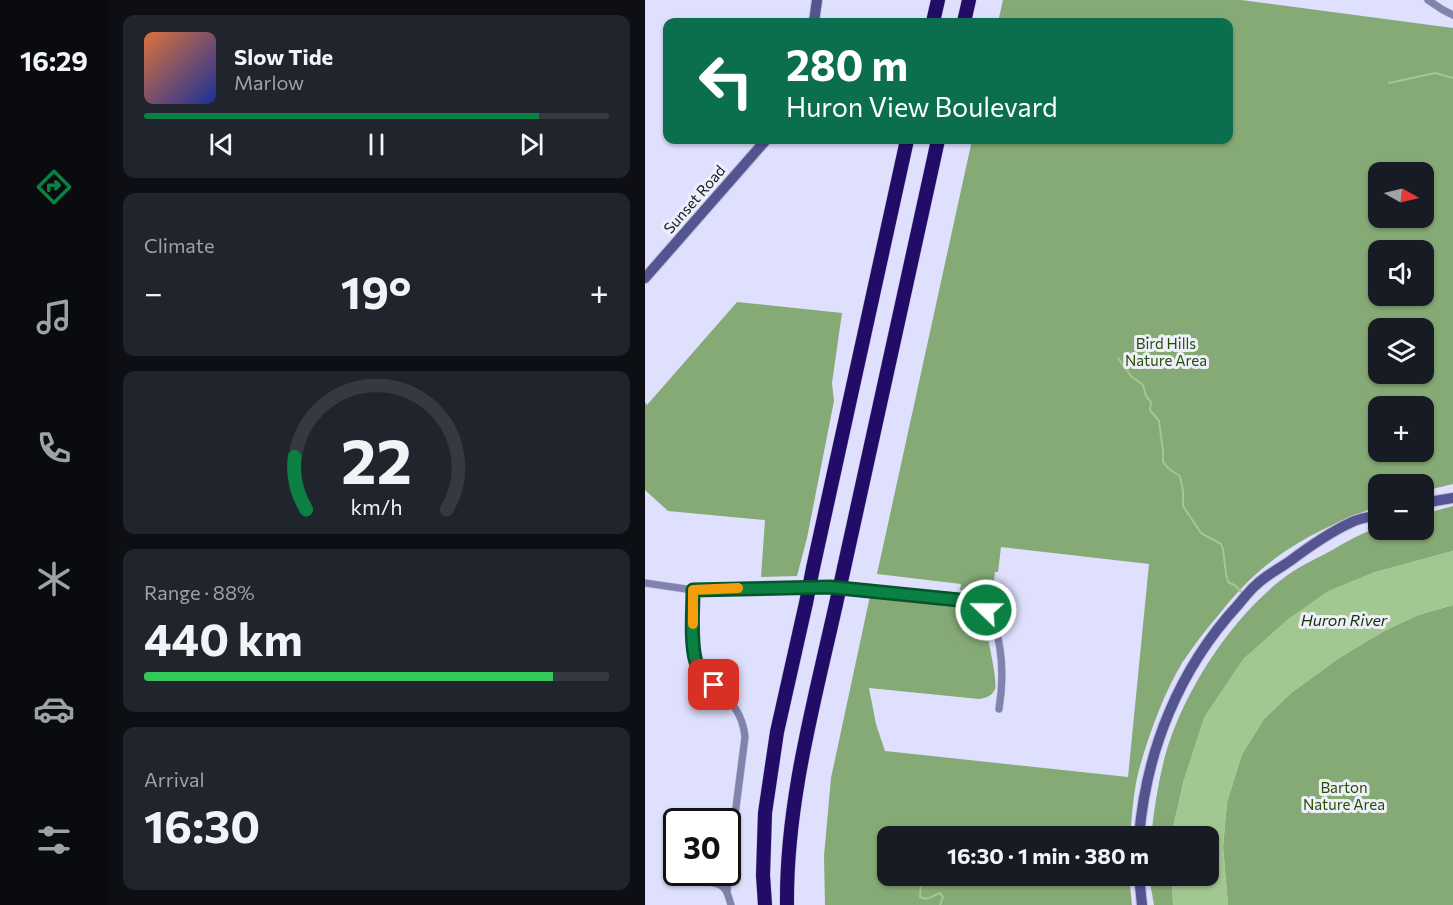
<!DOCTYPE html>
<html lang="en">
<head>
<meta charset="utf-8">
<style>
	:root { --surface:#171b24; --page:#20242c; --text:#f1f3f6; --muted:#9ea1a6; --line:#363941; --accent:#0b8043 }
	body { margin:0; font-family:Commissioner,sans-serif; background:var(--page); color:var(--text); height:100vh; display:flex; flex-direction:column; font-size:22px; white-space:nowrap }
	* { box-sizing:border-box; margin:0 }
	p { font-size:20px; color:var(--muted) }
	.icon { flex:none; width:33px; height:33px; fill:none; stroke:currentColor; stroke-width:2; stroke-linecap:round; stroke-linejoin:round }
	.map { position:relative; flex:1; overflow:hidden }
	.side { display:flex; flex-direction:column; gap:15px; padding:15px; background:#0d0f14; width:537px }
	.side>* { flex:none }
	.hud { position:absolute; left:18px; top:18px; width:570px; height:126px; border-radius:12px; box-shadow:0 2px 4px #0004; background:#0b6e4f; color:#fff; overflow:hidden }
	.needle { width:39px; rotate:98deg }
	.controls { position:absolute; left:723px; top:162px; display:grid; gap:12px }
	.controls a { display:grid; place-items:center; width:66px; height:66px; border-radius:12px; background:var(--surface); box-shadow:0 2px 4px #0004; font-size:30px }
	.speed { position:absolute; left:18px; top:808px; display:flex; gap:12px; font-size:30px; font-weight:700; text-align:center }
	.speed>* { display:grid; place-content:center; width:78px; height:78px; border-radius:50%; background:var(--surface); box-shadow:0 2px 4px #0004; line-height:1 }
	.speed .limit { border:3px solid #111; border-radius:9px; background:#fff; color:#111 }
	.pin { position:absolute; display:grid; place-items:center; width:51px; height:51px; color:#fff; margin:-26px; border-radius:12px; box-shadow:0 3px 9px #0006 }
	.me { position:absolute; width:66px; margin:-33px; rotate:292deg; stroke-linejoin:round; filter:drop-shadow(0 0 4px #0008) }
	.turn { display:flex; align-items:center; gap:21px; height:126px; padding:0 24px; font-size:27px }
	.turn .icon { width:78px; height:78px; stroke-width:2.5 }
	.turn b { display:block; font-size:42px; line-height:51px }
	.big { font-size:45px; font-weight:700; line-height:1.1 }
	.side .widget { flex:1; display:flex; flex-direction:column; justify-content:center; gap:9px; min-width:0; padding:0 21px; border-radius:12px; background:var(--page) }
	.side .dial { align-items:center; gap:0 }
	.dial svg { height:156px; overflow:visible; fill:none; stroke:var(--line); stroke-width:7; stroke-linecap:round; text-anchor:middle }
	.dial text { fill:var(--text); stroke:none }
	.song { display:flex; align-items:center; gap:18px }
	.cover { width:72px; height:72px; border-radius:9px; background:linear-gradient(135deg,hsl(20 70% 55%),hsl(230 70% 35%)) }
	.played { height:6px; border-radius:3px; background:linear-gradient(90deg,var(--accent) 85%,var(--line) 85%) }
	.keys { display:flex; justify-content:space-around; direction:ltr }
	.heat { display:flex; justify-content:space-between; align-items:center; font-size:33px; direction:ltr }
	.charge { height:9px; border-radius:4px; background:linear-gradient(90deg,#34c759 88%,var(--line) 0) }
	.trip { position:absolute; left:232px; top:826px; width:342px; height:60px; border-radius:12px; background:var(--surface); box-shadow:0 2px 4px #0004; font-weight:700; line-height:60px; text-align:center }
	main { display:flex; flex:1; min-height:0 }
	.tabs { display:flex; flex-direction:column; width:108px; justify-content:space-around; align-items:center; background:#090b0e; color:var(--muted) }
	.tabs .icon { width:42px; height:42px }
	.tabs .active { color:var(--accent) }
	.tabs b { font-size:27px; color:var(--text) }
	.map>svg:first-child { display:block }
</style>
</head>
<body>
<main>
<nav class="tabs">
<b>16:29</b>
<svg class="icon active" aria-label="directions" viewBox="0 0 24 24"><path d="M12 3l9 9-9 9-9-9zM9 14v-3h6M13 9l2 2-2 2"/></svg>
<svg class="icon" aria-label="music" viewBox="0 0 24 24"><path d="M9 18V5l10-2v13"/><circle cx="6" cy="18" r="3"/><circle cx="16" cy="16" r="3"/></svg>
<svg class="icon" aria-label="phone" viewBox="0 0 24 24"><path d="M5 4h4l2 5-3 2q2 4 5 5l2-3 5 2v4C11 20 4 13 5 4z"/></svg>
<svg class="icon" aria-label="climate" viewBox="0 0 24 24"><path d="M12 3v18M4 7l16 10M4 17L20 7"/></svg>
<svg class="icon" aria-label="car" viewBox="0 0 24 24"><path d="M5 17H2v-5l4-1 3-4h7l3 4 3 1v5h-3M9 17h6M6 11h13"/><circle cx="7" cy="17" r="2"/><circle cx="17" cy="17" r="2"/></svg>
<svg class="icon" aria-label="filters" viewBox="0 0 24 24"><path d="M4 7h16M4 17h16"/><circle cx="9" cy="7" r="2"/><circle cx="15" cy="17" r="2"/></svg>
</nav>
<section class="side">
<div class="widget">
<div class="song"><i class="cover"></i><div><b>Slow Tide</b><p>Marlow</p></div></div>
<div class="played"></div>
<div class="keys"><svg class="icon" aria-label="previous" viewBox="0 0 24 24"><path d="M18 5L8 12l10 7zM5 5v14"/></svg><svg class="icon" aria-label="pause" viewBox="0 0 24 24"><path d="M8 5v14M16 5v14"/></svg><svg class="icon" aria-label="next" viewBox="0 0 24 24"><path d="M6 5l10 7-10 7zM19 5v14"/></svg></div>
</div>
<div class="widget"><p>Climate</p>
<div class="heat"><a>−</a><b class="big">19°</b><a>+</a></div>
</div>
<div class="widget dial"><svg viewBox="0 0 100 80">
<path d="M14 69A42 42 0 1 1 86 69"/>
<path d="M14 69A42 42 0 0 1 8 42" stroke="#0b8043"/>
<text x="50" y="56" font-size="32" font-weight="700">22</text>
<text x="50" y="72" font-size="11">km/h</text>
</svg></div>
<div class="widget"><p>Range · 88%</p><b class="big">440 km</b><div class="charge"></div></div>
<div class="widget"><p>Arrival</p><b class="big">16:30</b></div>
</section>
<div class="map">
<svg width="808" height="905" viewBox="0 0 808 905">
	<rect width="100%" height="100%" fill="#dee0fd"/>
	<g fill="#86aa76" fill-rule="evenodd">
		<path d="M358,0H596L808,28V484L779,491L778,484H734L733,506C697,520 659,536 628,560C608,575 591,593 576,612C562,628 549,645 537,663C518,695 501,741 492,778C488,797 487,817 485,837H243V876H484L487,905H180L179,856L186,778L225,596L326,607L335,612L338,616C341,630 353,680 350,689C347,696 341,698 334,699L224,688L231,724L240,751L483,777L504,564L356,547L353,572H350L347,593L315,590L316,584L232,574L327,140H584V22H353ZM734,172H778V218H734ZM734,250H778V296H734ZM734,328H778V374H734ZM734,406H778V452H734Z"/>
		<polygon points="92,302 197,313 187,383 189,401 162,538 152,576 116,577 120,520 23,511 0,490 0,402 2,405"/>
		<path d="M808,506V551L727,573L539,779L526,837H506C509,810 513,783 520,756C538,691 589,613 644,574C656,566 668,560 680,554C693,547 720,530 733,529C746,528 764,530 778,530L779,514Z"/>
		<polygon points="808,605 808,905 583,905 578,847 582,802 597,754 619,719 646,693 694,658 739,631 773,615"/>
		<polygon points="505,876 527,876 528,905 509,905 506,888"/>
	</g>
	<polygon fill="#a2c791" points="808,551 808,605 773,615 739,631 694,658 646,693 619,719 597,754 582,802 578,847 583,905 528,905 527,876 564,876 564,837 526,837 526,835 539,779 559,717 598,659 643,619 683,591 727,573"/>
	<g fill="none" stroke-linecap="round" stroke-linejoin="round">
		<g stroke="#a2c791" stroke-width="2">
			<polyline points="744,83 790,73 808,78"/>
			<polyline points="473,358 486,376 498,385 501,396 506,402 505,410 514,421 518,451 518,462 524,469 535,476 538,491 538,506 556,533 576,544 578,549 581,574 583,582 591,586 596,592"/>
			<path d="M272,876L276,881L275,897C283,901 287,896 295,893L298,897L295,905"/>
		</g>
		<g stroke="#bbbcd6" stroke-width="8">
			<g id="street">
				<polyline points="783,0 798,10 808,15"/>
				<path d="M0,583L48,590L185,587L324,601C361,610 359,679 354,709"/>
				<path d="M48,590C48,612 43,654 57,673C60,678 66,682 70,686C87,701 98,715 100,737L84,862L82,892"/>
				<path d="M62,882C80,883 82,890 86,905"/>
			</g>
		</g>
		<g stroke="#bbbcd6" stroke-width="12">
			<g id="secondary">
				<polyline points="169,22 172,0"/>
				<polyline points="0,278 121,140"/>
				<polyline points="778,503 808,498"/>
				<path d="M494,837C501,751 534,669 593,605C599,598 604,591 611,585C621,575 634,569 645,561C665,546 685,532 707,522C715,518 725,517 734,515"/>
				<polyline points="494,876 497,905"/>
			</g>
		</g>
		<g stroke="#bbbcd6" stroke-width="15">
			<g id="highway">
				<polyline points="288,22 293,0"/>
				<polyline points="319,22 324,0"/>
				<polyline points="168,568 262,140"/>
				<polyline points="199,568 293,140"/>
				<polyline points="120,905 118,875 120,813 132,732 161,603"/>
				<path d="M142,905C141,803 169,703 191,604"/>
			</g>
		</g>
		<use href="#street" stroke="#8183ad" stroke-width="7"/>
		<use href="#secondary" stroke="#545491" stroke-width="10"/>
		<use href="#highway" stroke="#230c68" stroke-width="14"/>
		<g stroke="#bbbcd6" stroke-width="15" stroke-linecap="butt">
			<g id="highway-bridge">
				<polyline points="161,603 168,568"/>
				<polyline points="191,604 199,568"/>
			</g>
		</g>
		<use href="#highway-bridge" stroke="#230c68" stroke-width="14"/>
	</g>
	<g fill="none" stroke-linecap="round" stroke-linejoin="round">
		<g stroke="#07532c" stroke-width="15">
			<path id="route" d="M69,685C62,678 55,672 51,662C45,643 48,610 48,590L185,587L324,601L332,603L341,610"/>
		</g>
		<use href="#route" stroke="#0b8043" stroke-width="10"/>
		<polyline stroke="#f59e0b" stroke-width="10" points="48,624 48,590 93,588"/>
	</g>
	<g text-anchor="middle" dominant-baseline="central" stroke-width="6" stroke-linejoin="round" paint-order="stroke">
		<g font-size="15" fill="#191a24" stroke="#eeeffa">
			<text transform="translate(49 199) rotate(-49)">Sunset Road</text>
		</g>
		<g font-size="15" fill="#245001" stroke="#eeeffa">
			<text x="521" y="343">Bird Hills<tspan x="521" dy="17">Nature Area</tspan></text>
			<text x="699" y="787">Barton<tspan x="699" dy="17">Nature Area</tspan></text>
		</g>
		<g font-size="16" font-style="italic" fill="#143500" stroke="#eeeffa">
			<text x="699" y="619">Huron River</text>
		</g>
	</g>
</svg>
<div class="controls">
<a><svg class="needle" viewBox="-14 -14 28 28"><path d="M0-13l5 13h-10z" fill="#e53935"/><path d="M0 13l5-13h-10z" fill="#9ea1a6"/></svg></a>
<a><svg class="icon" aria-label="sound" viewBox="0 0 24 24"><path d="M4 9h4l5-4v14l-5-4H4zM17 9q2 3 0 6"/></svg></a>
<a><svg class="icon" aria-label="layers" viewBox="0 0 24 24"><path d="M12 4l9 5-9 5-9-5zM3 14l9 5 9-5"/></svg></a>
<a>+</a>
<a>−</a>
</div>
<div class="speed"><div class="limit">30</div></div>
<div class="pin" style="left:69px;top:685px;background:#d93025"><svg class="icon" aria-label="arrive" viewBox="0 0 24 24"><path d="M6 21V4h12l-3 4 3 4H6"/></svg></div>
<svg class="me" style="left:341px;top:610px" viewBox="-20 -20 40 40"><circle r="17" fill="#0b8043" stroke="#fff" stroke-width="3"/><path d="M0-11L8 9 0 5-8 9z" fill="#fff"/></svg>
<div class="trip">16:30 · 1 min · 380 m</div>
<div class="hud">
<div class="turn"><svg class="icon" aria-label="left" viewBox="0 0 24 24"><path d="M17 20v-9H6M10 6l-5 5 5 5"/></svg><div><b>280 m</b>Huron View Boulevard</div></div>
</div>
</div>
</main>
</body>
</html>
